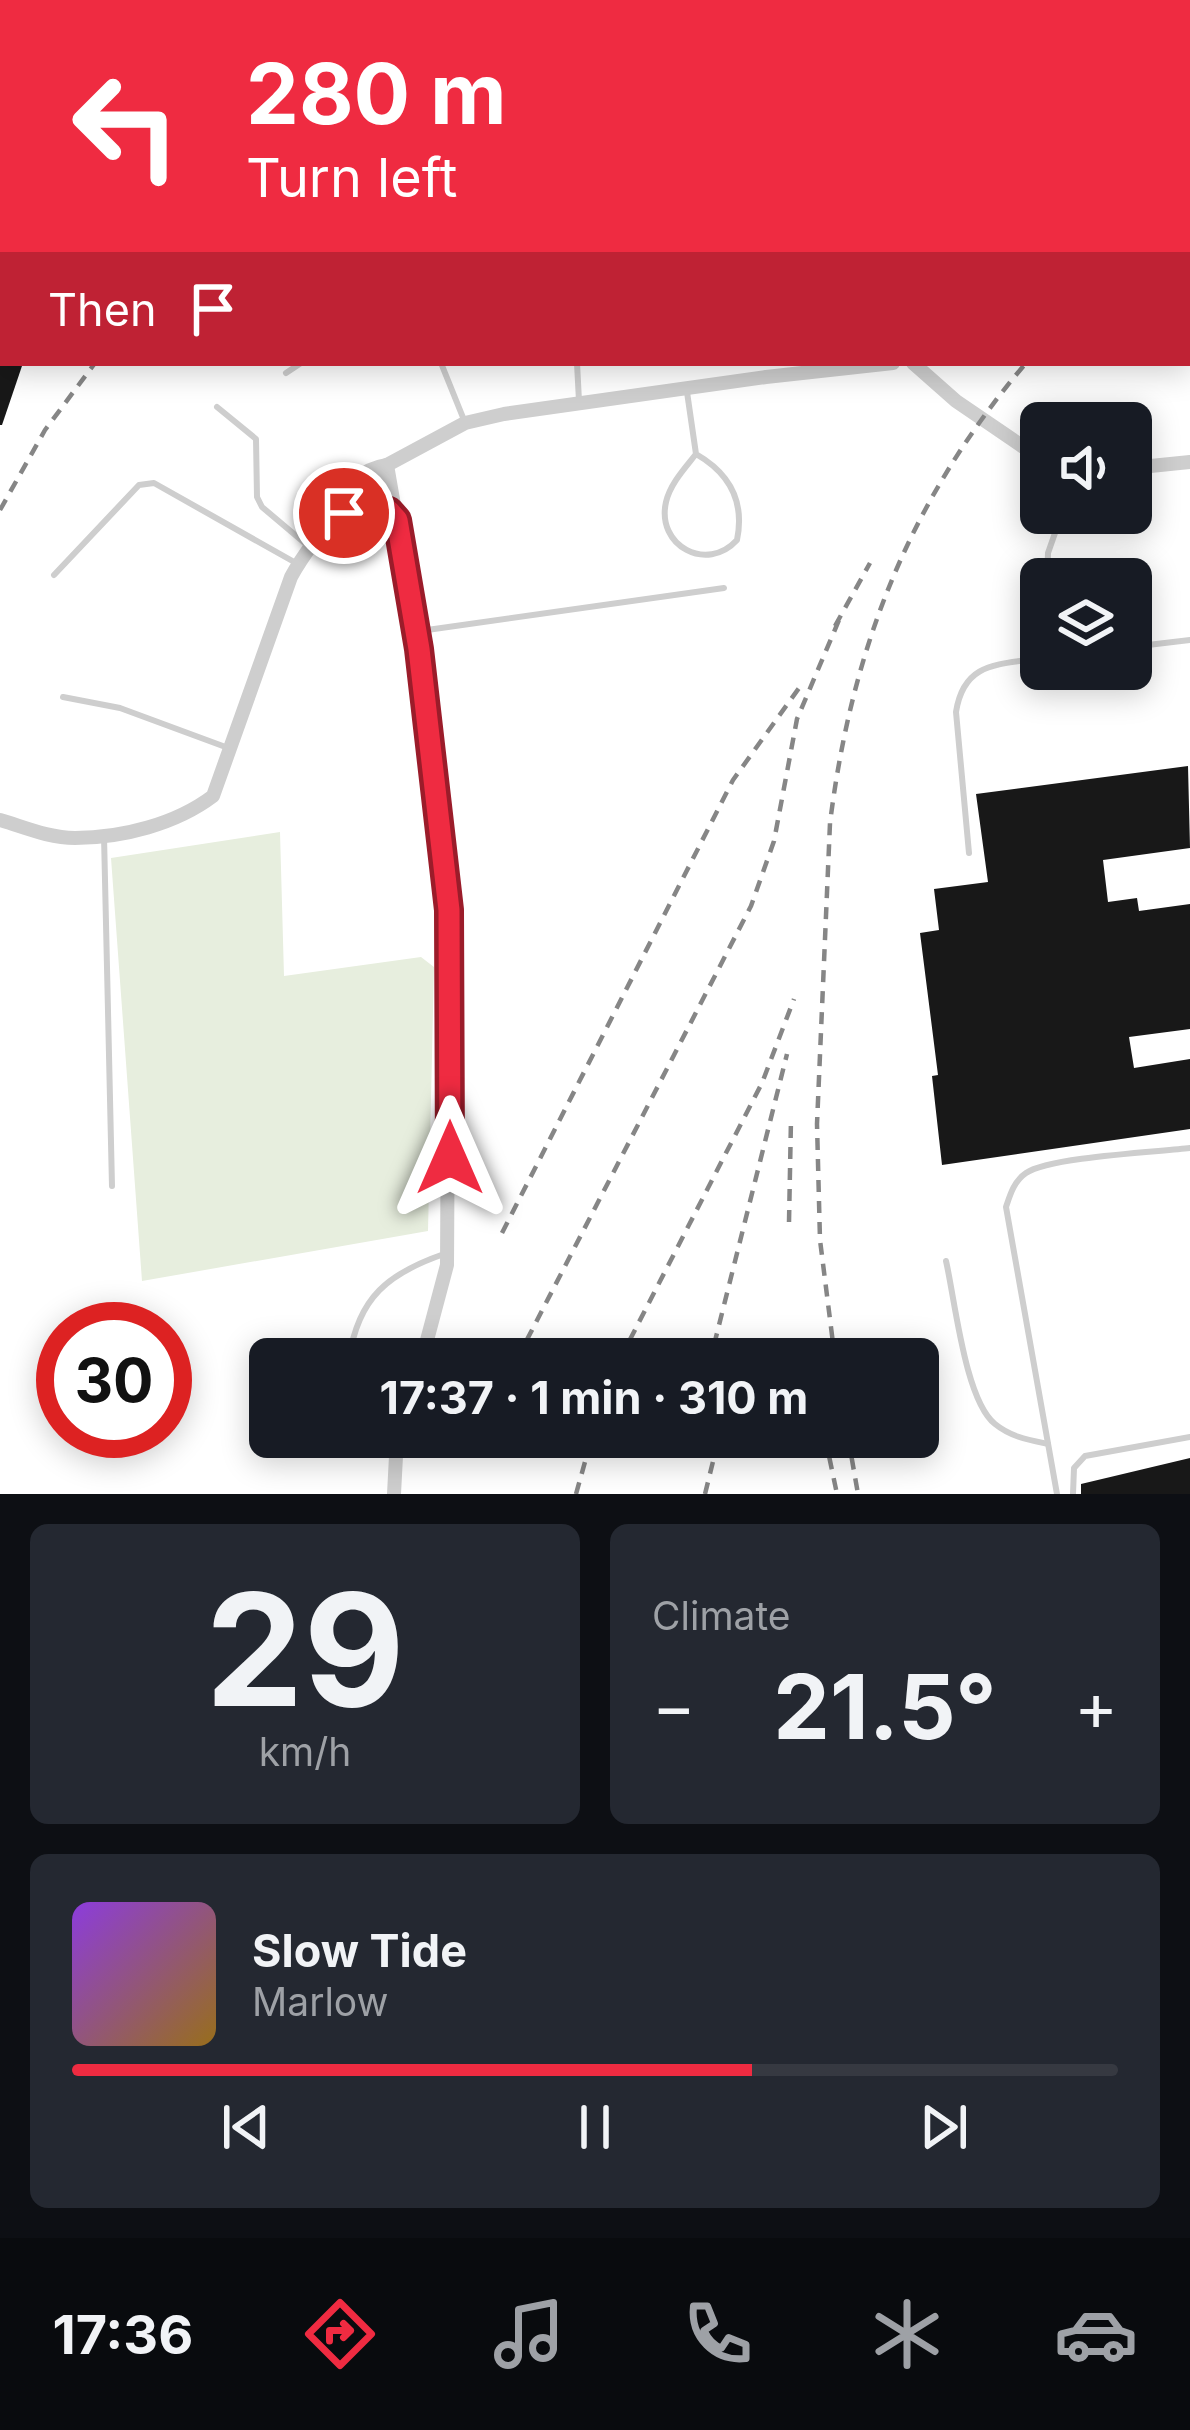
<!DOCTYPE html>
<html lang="en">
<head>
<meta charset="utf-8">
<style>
	:root { --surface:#171b24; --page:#242831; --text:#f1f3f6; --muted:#9ea1a6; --line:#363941; --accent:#ef2b41 }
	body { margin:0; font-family:Inter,sans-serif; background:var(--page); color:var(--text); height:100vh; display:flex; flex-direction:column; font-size:45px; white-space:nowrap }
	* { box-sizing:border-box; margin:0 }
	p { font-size:39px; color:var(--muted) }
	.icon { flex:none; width:66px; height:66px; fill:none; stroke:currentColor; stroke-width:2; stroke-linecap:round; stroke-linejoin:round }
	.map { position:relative; height:1494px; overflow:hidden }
	.side { display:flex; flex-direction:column; gap:30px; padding:30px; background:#0d0f14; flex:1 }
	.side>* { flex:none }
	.hud { position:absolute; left:0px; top:0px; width:1191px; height:366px; box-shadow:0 6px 30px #0003; background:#ef2b41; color:#fff; overflow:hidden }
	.controls { position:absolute; left:1020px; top:402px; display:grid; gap:24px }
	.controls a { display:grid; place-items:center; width:132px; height:132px; border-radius:18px; background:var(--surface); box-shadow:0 6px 30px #0003; font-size:60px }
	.speed { position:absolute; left:36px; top:1302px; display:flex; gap:24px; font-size:60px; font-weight:700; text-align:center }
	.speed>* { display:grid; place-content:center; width:156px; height:156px; border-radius:50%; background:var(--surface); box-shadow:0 6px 30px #0003; line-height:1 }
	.speed .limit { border:18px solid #d22; background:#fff; color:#111 }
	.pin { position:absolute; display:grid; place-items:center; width:102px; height:102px; color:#fff; margin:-51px; border:6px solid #fff; border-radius:50%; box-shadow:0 3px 12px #0007 }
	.me { position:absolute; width:132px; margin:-66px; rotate:0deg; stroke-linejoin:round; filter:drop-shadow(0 0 9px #0008) }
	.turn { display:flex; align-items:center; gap:42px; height:252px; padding:0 48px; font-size:54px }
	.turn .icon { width:156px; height:156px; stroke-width:2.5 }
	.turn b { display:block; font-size:84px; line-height:102px }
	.then { display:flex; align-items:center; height:114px; padding:0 48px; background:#0003; gap:24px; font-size:45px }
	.big { font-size:90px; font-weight:700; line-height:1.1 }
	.side .card { flex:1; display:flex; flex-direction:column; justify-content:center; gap:18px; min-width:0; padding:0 42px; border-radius:18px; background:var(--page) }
	.side .dial { align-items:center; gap:0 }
	.dial b { font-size:156px; line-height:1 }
	.song { display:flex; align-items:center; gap:36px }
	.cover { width:144px; height:144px; border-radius:18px; background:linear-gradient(135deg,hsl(270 70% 55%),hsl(40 70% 35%)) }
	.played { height:12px; border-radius:6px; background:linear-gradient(90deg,var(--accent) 65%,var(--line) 65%) }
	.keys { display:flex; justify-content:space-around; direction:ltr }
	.heat { display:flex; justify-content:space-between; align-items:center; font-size:66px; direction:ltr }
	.side .tiles { flex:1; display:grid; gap:30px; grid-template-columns:1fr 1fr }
	.card:last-child { grid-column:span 2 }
	.trip { position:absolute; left:249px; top:1338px; width:690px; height:120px; border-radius:18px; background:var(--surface); box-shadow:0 6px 30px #0003; font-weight:700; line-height:120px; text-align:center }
	.dock { display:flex; height:192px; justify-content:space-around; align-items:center; background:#090b0e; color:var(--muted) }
	.dock .icon { width:84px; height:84px }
	.dock .current { color:var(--accent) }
	.dock b { font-size:54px; color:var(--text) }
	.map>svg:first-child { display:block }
</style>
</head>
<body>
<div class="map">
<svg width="1190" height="1494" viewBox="0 0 1190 1494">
	<rect width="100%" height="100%" fill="#fff"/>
	<polygon fill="#e7eede" points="280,832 284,976 421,957 434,967 428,1231 142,1281 111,858"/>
	<g fill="#181818">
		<polygon points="0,363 23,363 2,425 0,425"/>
		<polygon points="1188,766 1190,848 1103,860 1108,902 1137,898 1139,911 1190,904 1190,1029 1129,1037 1134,1068 1190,1059 1190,1129 942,1165 932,1076 938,1075 920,933 939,930 934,889 988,882 976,794"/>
		<polygon points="1190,1458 1190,1494 1081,1494 1081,1484"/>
	</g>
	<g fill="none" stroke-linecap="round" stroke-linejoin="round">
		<g stroke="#cecece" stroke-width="6">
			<polyline points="184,0 187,3"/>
			<polyline points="714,0 714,3"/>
			<polyline points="1188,75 1190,73"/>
			<polyline points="0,177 3,174"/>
			<polyline points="441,363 464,420"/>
			<polyline points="577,363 579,401"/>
			<polyline points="286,373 301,363"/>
			<path d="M687,392L696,454C685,468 670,484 666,502C656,546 707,573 737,540C745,501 729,473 696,454"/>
			<polyline points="217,407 256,439 257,497 262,507 307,545"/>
			<polyline points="54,575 139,485 154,483 296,563"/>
			<polyline points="1047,579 1048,553 1062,513"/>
			<polyline points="420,631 724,588"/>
			<polyline points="1131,647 1190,640"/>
			<polyline points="63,697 120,708 231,749"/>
			<polyline points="104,836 112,1186"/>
			<path d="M969,853L956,712C964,661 999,665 1041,658"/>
			<path d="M946,1261C955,1300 965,1400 995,1424C1011,1437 1029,1440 1048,1444"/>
			<path d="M349,1359C358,1297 389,1273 444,1254"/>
			<path d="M1057,1494L1006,1207C1010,1195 1014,1181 1026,1173C1049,1157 1156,1152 1190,1148"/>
			<polyline points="1073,1494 1074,1468 1085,1456 1190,1437"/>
		</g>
		<g stroke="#cecece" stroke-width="14">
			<polyline points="952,0 967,3"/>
			<polyline points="48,3 53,0"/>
			<polyline points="0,46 3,43"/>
			<polyline points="1188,50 1190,48"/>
			<polyline points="913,363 956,401 1041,459"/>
			<polyline points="387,465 419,649 449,910 447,1265 422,1359"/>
			<polyline points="1131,468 1190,462"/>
			<polyline points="331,518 359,501 387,465"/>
			<path d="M0,820C24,827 49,838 75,838C122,838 176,824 213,796L291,577C302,556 315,541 328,522C346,497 350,471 387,465L465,423L504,414L766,377L893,363"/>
			<polyline points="394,1494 397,1437"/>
		</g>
		<polyline stroke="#cecece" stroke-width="16" points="359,501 389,511 397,520"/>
		<g stroke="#868686" stroke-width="4.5" stroke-dasharray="12 9" stroke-linecap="butt">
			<polyline points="1188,227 1190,226"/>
			<polyline points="0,510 45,430 95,363"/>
			<polyline points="835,626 870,563"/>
			<polyline points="789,1222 791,1119"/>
			<polyline points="502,1233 733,780 799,688"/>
			<polyline points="714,1345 787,1054"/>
			<polyline points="804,1358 804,1359"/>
			<polyline points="517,1359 751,906 774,841 797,719 842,613"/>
			<polyline points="620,1359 762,1083 794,999"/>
			<path d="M835,1359L820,1240L817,1124L830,823C852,647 910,499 1026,363"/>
			<polyline points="825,1437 837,1494"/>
			<polyline points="848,1437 858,1494"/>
			<polyline points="576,1494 592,1437"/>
			<polyline points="705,1494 719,1437"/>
		</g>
	</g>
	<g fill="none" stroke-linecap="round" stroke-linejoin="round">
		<g stroke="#9b1c2a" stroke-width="30">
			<polyline id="route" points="344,513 359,501 389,511 397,520 419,649 449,910 450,1158"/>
		</g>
		<use href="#route" stroke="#ef2b41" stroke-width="21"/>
	</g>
</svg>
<div class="controls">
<a><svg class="icon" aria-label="sound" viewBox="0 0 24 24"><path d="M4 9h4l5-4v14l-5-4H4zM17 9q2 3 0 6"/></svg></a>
<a><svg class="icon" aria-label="layers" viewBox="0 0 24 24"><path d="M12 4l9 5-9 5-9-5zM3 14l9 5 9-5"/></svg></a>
</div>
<div class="speed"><div class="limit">30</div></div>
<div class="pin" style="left:344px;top:513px;background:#d93025"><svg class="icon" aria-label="arrive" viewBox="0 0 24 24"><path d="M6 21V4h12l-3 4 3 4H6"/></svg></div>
<svg class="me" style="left:450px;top:1158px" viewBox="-20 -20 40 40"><path d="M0-17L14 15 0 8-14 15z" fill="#ef2b41" stroke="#fff" stroke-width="4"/></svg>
<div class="trip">17:37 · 1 min · 310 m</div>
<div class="hud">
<div class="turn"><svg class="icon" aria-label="left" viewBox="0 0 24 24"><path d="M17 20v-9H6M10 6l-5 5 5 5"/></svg><div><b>280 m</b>Turn left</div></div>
<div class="then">Then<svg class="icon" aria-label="arrive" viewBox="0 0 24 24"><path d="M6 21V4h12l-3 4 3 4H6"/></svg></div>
</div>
</div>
<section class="side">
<div class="tiles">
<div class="card dial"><b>29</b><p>km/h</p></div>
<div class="card"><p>Climate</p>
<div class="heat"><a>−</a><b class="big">21.5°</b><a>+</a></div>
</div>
<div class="card">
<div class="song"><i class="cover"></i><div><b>Slow Tide</b><p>Marlow</p></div></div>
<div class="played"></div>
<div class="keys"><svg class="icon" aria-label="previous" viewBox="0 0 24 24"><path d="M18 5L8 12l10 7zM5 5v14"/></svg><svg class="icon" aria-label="pause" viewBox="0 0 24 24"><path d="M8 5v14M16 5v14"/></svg><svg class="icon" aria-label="next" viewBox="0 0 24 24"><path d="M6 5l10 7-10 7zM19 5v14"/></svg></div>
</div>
</div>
</section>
<nav class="dock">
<b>17:36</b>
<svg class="icon current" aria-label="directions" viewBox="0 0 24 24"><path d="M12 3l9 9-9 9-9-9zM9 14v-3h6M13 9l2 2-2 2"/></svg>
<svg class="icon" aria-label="music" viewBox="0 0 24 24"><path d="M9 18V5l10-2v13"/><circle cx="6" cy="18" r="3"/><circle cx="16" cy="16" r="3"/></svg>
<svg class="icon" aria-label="phone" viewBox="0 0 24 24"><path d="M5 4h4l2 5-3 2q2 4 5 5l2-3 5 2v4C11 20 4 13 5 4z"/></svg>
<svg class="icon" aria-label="climate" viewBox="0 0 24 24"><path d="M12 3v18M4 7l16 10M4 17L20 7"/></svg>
<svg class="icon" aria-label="car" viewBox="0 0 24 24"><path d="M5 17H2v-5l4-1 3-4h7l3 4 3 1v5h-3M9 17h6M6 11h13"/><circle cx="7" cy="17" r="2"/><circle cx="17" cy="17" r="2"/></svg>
</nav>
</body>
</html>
